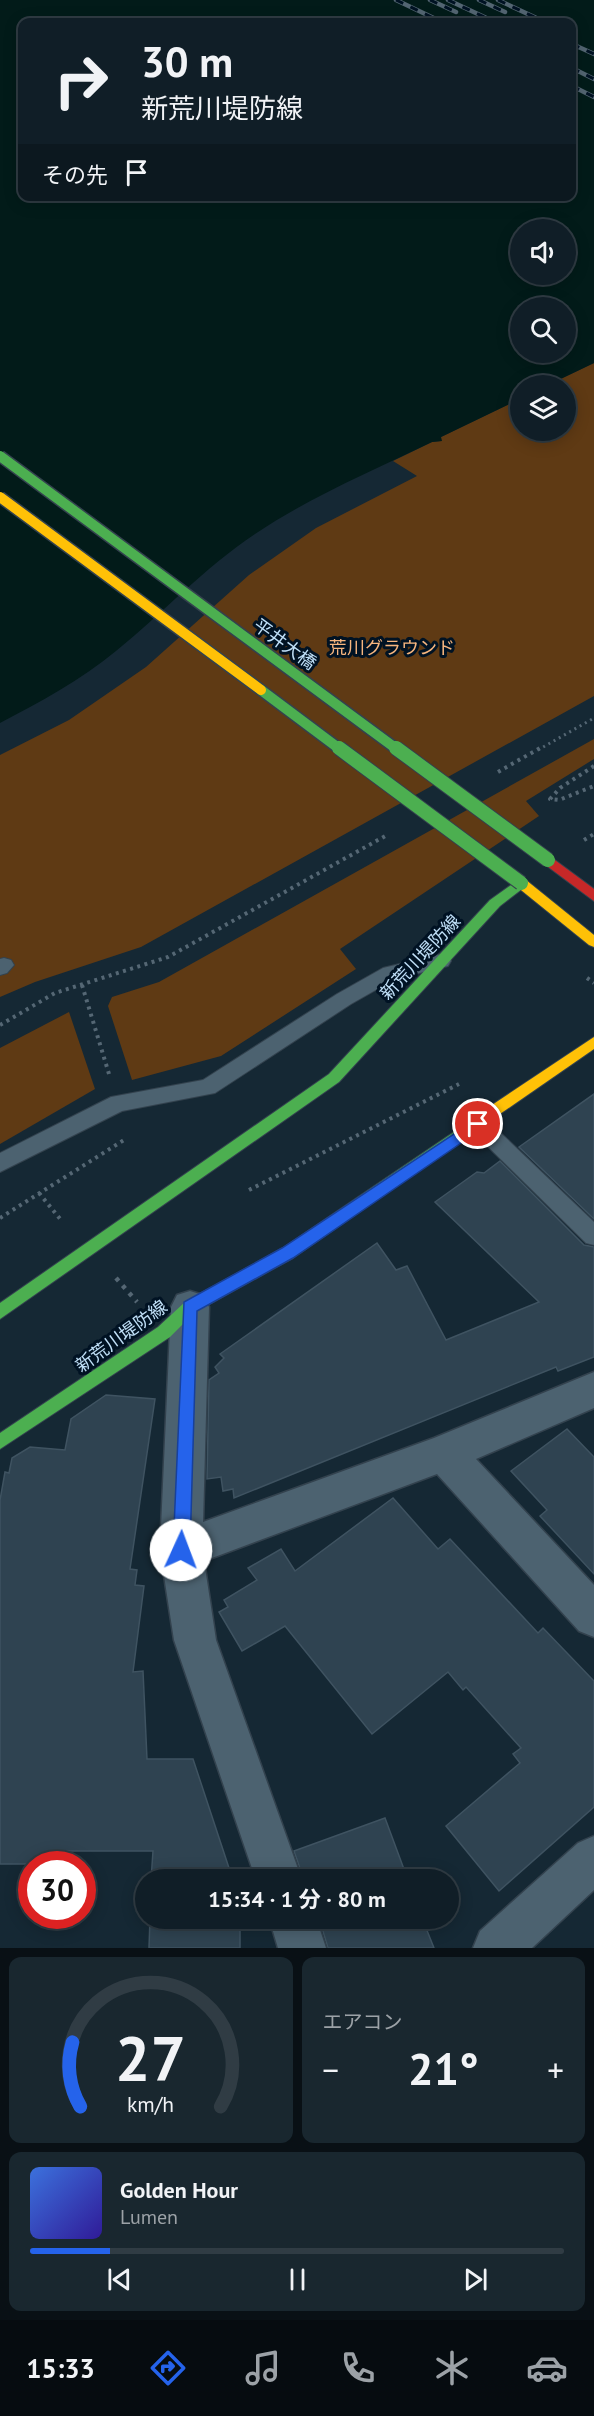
<!DOCTYPE html>
<html lang="ja">
<head>
<meta charset="utf-8">
<style>
	:root { --surface:#101e27; --page:#19272f; --text:#f1f3f6; --muted:#9ca2a7; --line:#303c44; --accent:#2563eb }
	body { margin:0; font-family:"PT Sans","Noto Sans JP",sans-serif; background:var(--page); color:var(--text); height:100vh; display:flex; flex-direction:column; font-size:22px; white-space:nowrap }
	* { box-sizing:border-box; margin:0 }
	p { font-size:20px; color:var(--muted) }
	.icon { flex:none; width:33px; height:33px; fill:none; stroke:currentColor; stroke-width:2; stroke-linecap:round; stroke-linejoin:round }
	.map { position:relative; height:1948px; overflow:hidden }
	.drawer { display:flex; flex-direction:column; gap:9px; padding:9px; background:#091015; flex:1 }
	.drawer>* { flex:none }
	.hud { position:absolute; left:18px; top:18px; width:558px; height:183px; border-radius:12px; box-shadow:0 3px 15px #0003,0 0 0 2px var(--line); background:#101e27; color:var(--text); overflow:hidden }
	.fabs { position:absolute; left:510px; top:219px; display:grid; gap:12px }
	.fabs a { display:grid; place-items:center; width:66px; height:66px; border-radius:50%; background:var(--surface); box-shadow:0 3px 15px #0003,0 0 0 2px var(--line); font-size:30px }
	.speed { position:absolute; left:18px; top:1851px; display:flex; gap:12px; font-size:30px; font-weight:700; text-align:center }
	.speed>* { display:grid; place-content:center; width:78px; height:78px; border-radius:50%; background:var(--surface); box-shadow:0 3px 15px #0003,0 0 0 2px var(--line); line-height:1 }
	.speed .limit { border:9px solid #d22; background:#fff; color:#111 }
	.pin { position:absolute; display:grid; place-items:center; width:51px; height:51px; color:#fff; margin:-26px; border:3px solid #fff; border-radius:50%; box-shadow:0 2px 6px #0007 }
	.me { position:absolute; width:66px; margin:-33px; rotate:2deg; stroke-linejoin:round; filter:drop-shadow(0 0 4px #0008) }
	.turn { display:flex; align-items:center; gap:21px; height:126px; padding:0 24px; font-size:27px }
	.turn .icon { width:78px; height:78px; stroke-width:2.5 }
	.turn b { display:block; font-size:42px; line-height:51px }
	.then { display:flex; align-items:center; height:57px; padding:0 24px; background:#0003; gap:12px; font-size:22px }
	.big { font-size:45px; font-weight:700; line-height:1.1 }
	.drawer .tile { flex:1; display:flex; flex-direction:column; justify-content:center; gap:9px; min-width:0; padding:0 21px; border-radius:12px; background:var(--page) }
	.drawer .dial { align-items:center; gap:0 }
	.dial svg { height:156px; overflow:visible; fill:none; stroke:var(--line); stroke-width:7; stroke-linecap:round; text-anchor:middle }
	.dial text { fill:var(--text); stroke:none }
	.song { display:flex; align-items:center; gap:18px }
	.cover { width:72px; height:72px; border-radius:9px; background:linear-gradient(135deg,hsl(220 70% 55%),hsl(250 70% 35%)) }
	.played { height:6px; border-radius:3px; background:linear-gradient(90deg,var(--accent) 15%,var(--line) 15%) }
	.keys { display:flex; justify-content:space-around; direction:ltr }
	.heat { display:flex; justify-content:space-between; align-items:center; font-size:33px; direction:ltr }
	.drawer .tiles { flex:1; display:grid; gap:9px; grid-template-columns:1fr 1fr }
	.tile:last-child { grid-column:span 2 }
	.trip { position:absolute; left:135px; top:1869px; width:324px; height:60px; border-radius:30px; background:var(--surface); box-shadow:0 3px 15px #0003,0 0 0 2px var(--line); font-weight:700; line-height:60px; text-align:center }
	.tab-bar { display:flex; height:96px; justify-content:space-around; align-items:center; background:#060c10; color:var(--muted) }
	.tab-bar .icon { width:42px; height:42px }
	.tab-bar .selected { color:var(--accent) }
	.tab-bar b { font-size:27px; color:var(--text) }
	.map>svg:first-child { display:block }
</style>
</head>
<body>
<div class="map">
<svg width="594" height="1948" viewBox="0 0 594 1948">
	<rect width="100%" height="100%" fill="#152834"/>
	<g fill="#5f3a14">
		<polygon points="594,363 594,696 141,947 35,982 0,997 0,755 69,720 146,667 249,575 316,528 417,476 393,461 432,442 441,441 441,437 520,399 520,430 566,430 566,386 548,385"/>
		<polygon points="594,739 594,759 526,801 539,816 340,949 356,969 221,1056 132,1080 108,1006 112,997 159,982"/>
		<polygon points="69,1012 95,1089 0,1144 0,1048"/>
	</g>
	<path fill="#021b19" fill-rule="evenodd" d="M0,0H594V363L548,385L520,386V399L441,437L442,441L432,442C372,471 310,497 255,534C204,568 163,613 116,651C81,680 40,702 0,723ZM22,22H572V196H22ZM520,230H566V274H520ZM520,308H566V352H520Z"/>
	<g fill="#2f4351" stroke="#3f5361" stroke-width="1.5">
		<polygon points="594,1094 594,1219 519,1147"/>
		<polygon points="500,1161 584,1245 594,1247 594,1357 558,1371 556,1367 234,1498 233,1489 223,1491 221,1477 207,1479 209,1380 219,1373 215,1367 224,1358 220,1354 377,1243 396,1270 407,1266 446,1340 539,1302 435,1202 477,1172 484,1173"/>
		<polygon points="106,1395 155,1399 130,1569 137,1570 135,1585 144,1586 133,1672 143,1671 147,1759 193,1759 231,1874 241,1871 241,1880 151,1880 153,1851 55,1851 53,1864 0,1864 0,1500 5,1472 9,1473 12,1458 30,1447 65,1450 71,1419"/>
		<polygon points="567,1429 594,1457 594,1574 540,1516 547,1510 511,1471"/>
		<polygon points="393,1498 438,1549 450,1539 538,1633 543,1628 594,1681 594,1807 499,1891 446,1826 520,1763 513,1754 521,1748 466,1687 463,1690 448,1672 372,1734 285,1626 242,1651 219,1612 228,1607 224,1600 257,1580 248,1568 281,1549 295,1571"/>
		<polygon points="385,1818 408,1880 304,1880 294,1851"/>
		<polygon points="150,1918 240,1918 240,1948 149,1948"/>
		<polygon points="319,1918 422,1918 434,1948 328,1948"/>
	</g>
	<g fill="none" stroke-linecap="round" stroke-linejoin="round">
		<g stroke="#33424e" stroke-width="2">
			<g id="lane">
				<polygon points="441,954 448,956 451,961 448,966 395,979 351,1004 215,1093 122,1111 0,1172 0,1153 111,1097 203,1080 337,994 383,968"/>
				<polygon points="4,958 11,960 14,965 7,973 0,975 0,959"/>
				<polygon points="478,1116 485,1118 594,1222 594,1245 586,1243 471,1130 468,1124 471,1118"/>
			</g>
		</g>
		<g stroke="#33424e" stroke-width="3">
			<g id="street">
				<polygon points="190,1291 203,1295 209,1307 203,1522 434,1438 594,1372 594,1408 476,1459 594,1585 594,1637 579,1631 437,1474 204,1561 216,1640 302,1880 256,1880 174,1640 160,1550 171,1307 177,1295"/>
				<polygon points="594,1836 594,1890 532,1948 473,1948 480,1931 578,1843"/>
				<polygon points="269,1918 316,1918 326,1948 278,1948"/>
			</g>
		</g>
		<g stroke="#33424e" stroke-width="2">
			<g id="fast">
				<polygon points="521,878 527,883 526,886 500,906 339,1082 0,1319 0,1303 329,1074 490,900"/>
				<polygon points="479,1115 484,1117 486,1121 484,1125 293,1258 195,1312 170,1337 0,1449 0,1433 158,1327 185,1302 283,1248"/>
			</g>
		</g>
		<g stroke="#33424e" stroke-width="2">
			<g id="slow">
				<polygon points="521,878 526,880 594,935 594,947 589,945 516,886 515,883"/>
				<polygon points="594,1037 594,1049 484,1125 479,1127 474,1125 472,1121 474,1117"/>
			</g>
		</g>
		<g stroke="#33424e" stroke-width="2">
			<polygon id="jam" points="548,855 594,889 594,901 543,863 542,860 543,857"/>
		</g>
		<polyline stroke="#556774" stroke-width="3" stroke-dasharray="2 4" stroke-linecap="butt" points="538,750 594,718"/>
		<g stroke="#556774" stroke-width="4" stroke-dasharray="3 4.5" stroke-linecap="butt">
			<polyline points="594,766 560,788 550,799 559,800 594,786"/>
			<polyline points="498,772 540,748"/>
			<polyline points="584,840 594,834"/>
			<polyline points="587,978 594,983"/>
			<polyline points="82,985 109,1074"/>
			<polyline points="0,1025 55,993 168,957 387,835"/>
			<polyline points="249,1190 459,1084"/>
			<polyline points="39,1193 61,1220"/>
			<polyline points="0,1218 124,1140"/>
		</g>
		<polyline stroke="#556774" stroke-width="4.5" stroke-dasharray="4 6" stroke-linecap="butt" points="116,1278 137,1302"/>
		<use href="#lane" fill="#4c6270" fill-rule="evenodd"/>
		<use href="#street" fill="#4c6270" fill-rule="evenodd"/>
		<use href="#fast" fill="#4caf50" fill-rule="evenodd"/>
		<use href="#slow" fill="#ffc107" fill-rule="evenodd"/>
		<use href="#jam" fill="#c62828" fill-rule="evenodd"/>
		<g stroke="#536572" stroke-width="4.5">
			<g id="rail">
				<polyline points="396,0 442,22"/>
				<polyline points="430,0 456,12"/>
				<polyline points="448,0 495,22"/>
				<polyline points="479,0 505,12"/>
				<polyline points="498,0 545,22"/>
				<polyline points="572,44 594,54"/>
				<polyline points="572,68 594,79"/>
				<polyline points="572,86 594,97"/>
			</g>
		</g>
		<use href="#rail" stroke="#001223" stroke-width="3" stroke-dasharray="8" stroke-linecap="butt"/>
		<g stroke="#33424e" stroke-width="13" stroke-linecap="butt">
			<g id="fast-bridge-far1">
				<polyline points="0,456 398,750"/>
				<polyline points="261,690 341,750"/>
			</g>
		</g>
		<g stroke="#33424e" stroke-width="16" stroke-linecap="butt">
			<g id="fast-bridge">
				<polyline points="339,748 521,883"/>
				<polyline points="396,748 548,860"/>
			</g>
		</g>
		<g stroke="#33424e" stroke-width="13" stroke-linecap="butt">
			<polyline id="slow-bridge" points="0,497 261,690"/>
		</g>
		<use href="#fast-bridge-far1" stroke="#4caf50" stroke-width="10"/>
		<use href="#fast-bridge" stroke="#4caf50" stroke-width="14"/>
		<use href="#slow-bridge" stroke="#ffc107" stroke-width="10"/>
	</g>
	<polygon fill="#2563eb" stroke="#184099" stroke-width="1.5" points="478,1118 485,1124 483,1128 293,1258 197,1311 190,1550 187,1556 181,1558 175,1556 173,1550 184,1302 282,1248"/>
	<g text-anchor="middle" dominant-baseline="central" stroke-width="6" stroke-linejoin="round" paint-order="stroke">
		<g font-size="18" fill="#c0e0f8" stroke="#001223">
			<text transform="translate(285 644) rotate(36)">平井大橋</text>
			<text transform="translate(420 957) rotate(-47)">新荒川堤防線</text>
			<text transform="translate(121 1336) rotate(-36)">新荒川堤防線</text>
		</g>
		<g font-size="18" fill="#f7b67f" stroke="#001223">
			<text x="392" y="647">荒川グラウンド</text>
		</g>
	</g>
</svg>
<div class="fabs">
<a><svg class="icon" aria-label="sound" viewBox="0 0 24 24"><path d="M4 9h4l5-4v14l-5-4H4zM17 9q2 3 0 6"/></svg></a>
<a><svg class="icon" aria-label="search" viewBox="0 0 24 24"><circle cx="10" cy="10" r="6"/><path d="M15 15l6 6"/></svg></a>
<a><svg class="icon" aria-label="layers" viewBox="0 0 24 24"><path d="M12 4l9 5-9 5-9-5zM3 14l9 5 9-5"/></svg></a>
</div>
<div class="speed"><div class="limit">30</div></div>
<div class="pin" style="left:478px;top:1124px;background:#d93025"><svg class="icon" aria-label="arrive" viewBox="0 0 24 24"><path d="M6 21V4h12l-3 4 3 4H6"/></svg></div>
<svg class="me" style="left:181px;top:1550px" viewBox="-20 -20 40 40"><circle r="19" fill="#fff"/><path d="M0-13L10 11 0 6-10 11z" fill="#2563eb"/></svg>
<div class="trip">15:34 · 1 分 · 80 m</div>
<div class="hud">
<div class="turn"><svg class="icon" aria-label="right" viewBox="0 0 24 24"><path d="M7 20v-9h11M14 6l5 5-5 5"/></svg><div><b>30 m</b>新荒川堤防線</div></div>
<div class="then">その先<svg class="icon" aria-label="arrive" viewBox="0 0 24 24"><path d="M6 21V4h12l-3 4 3 4H6"/></svg></div>
</div>
</div>
<section class="drawer">
<div class="tiles">
<div class="tile dial"><svg viewBox="0 0 100 80">
<path d="M14 69A42 42 0 1 1 86 69"/>
<path d="M14 69A42 42 0 0 1 10 36" stroke="#2563eb"/>
<text x="50" y="56" font-size="32" font-weight="700">27</text>
<text x="50" y="72" font-size="11">km/h</text>
</svg></div>
<div class="tile"><p>エアコン</p>
<div class="heat"><a>−</a><b class="big">21°</b><a>+</a></div>
</div>
<div class="tile">
<div class="song"><i class="cover"></i><div><b>Golden Hour</b><p>Lumen</p></div></div>
<div class="played"></div>
<div class="keys"><svg class="icon" aria-label="previous" viewBox="0 0 24 24"><path d="M18 5L8 12l10 7zM5 5v14"/></svg><svg class="icon" aria-label="pause" viewBox="0 0 24 24"><path d="M8 5v14M16 5v14"/></svg><svg class="icon" aria-label="next" viewBox="0 0 24 24"><path d="M6 5l10 7-10 7zM19 5v14"/></svg></div>
</div>
</div>
</section>
<nav class="tab-bar">
<b>15:33</b>
<svg class="icon selected" aria-label="directions" viewBox="0 0 24 24"><path d="M12 3l9 9-9 9-9-9zM9 14v-3h6M13 9l2 2-2 2"/></svg>
<svg class="icon" aria-label="music" viewBox="0 0 24 24"><path d="M9 18V5l10-2v13"/><circle cx="6" cy="18" r="3"/><circle cx="16" cy="16" r="3"/></svg>
<svg class="icon" aria-label="phone" viewBox="0 0 24 24"><path d="M5 4h4l2 5-3 2q2 4 5 5l2-3 5 2v4C11 20 4 13 5 4z"/></svg>
<svg class="icon" aria-label="climate" viewBox="0 0 24 24"><path d="M12 3v18M4 7l16 10M4 17L20 7"/></svg>
<svg class="icon" aria-label="car" viewBox="0 0 24 24"><path d="M5 17H2v-5l4-1 3-4h7l3 4 3 1v5h-3M9 17h6M6 11h13"/><circle cx="7" cy="17" r="2"/><circle cx="17" cy="17" r="2"/></svg>
</nav>
</body>
</html>
